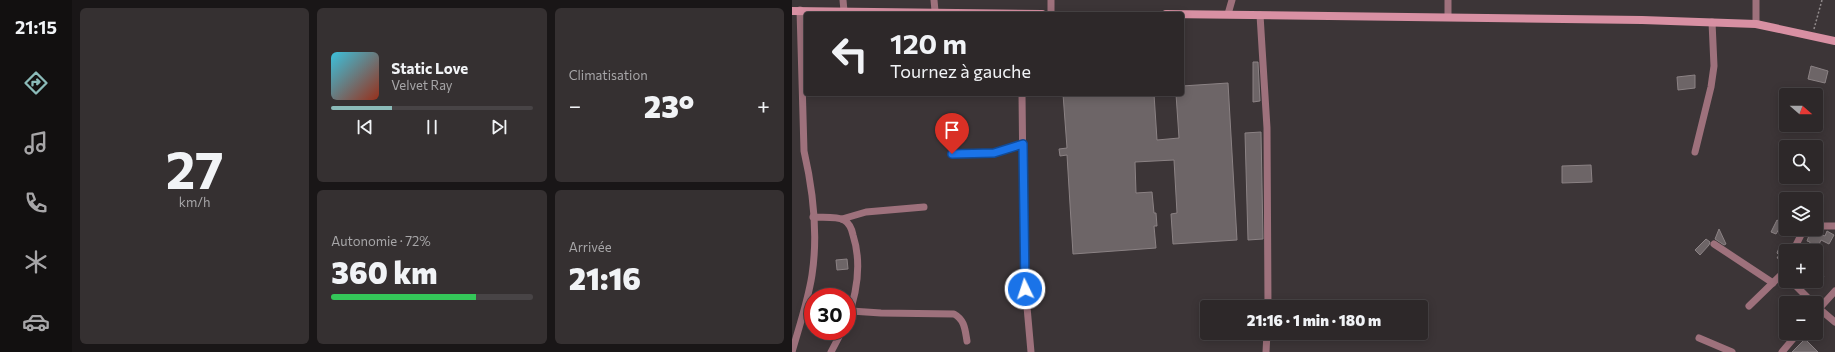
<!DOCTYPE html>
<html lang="fr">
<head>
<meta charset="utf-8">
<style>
	:root { --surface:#2d2829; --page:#353031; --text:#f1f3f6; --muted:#a7a6a8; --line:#484446; --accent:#8bbbb9 }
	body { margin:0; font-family:Commissioner,sans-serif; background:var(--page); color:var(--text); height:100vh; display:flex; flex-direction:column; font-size:15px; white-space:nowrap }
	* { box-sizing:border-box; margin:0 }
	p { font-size:13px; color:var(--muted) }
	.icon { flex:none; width:22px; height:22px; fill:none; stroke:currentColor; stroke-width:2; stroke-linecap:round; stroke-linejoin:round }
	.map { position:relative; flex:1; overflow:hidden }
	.side { display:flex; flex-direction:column; gap:8px; padding:8px; background:#191617; width:720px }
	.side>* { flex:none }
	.banner { position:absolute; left:12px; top:12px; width:380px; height:84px; border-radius:4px; box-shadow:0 2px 10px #0003,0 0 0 1px var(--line); background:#2d2829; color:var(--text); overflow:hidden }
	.needle { width:26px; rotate:110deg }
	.buttons { position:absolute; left:987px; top:88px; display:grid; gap:8px }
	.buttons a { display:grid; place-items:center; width:44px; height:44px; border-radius:4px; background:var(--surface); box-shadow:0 2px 10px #0003,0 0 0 1px var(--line); font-size:20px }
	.speed { position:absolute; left:12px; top:288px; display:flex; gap:8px; font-size:20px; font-weight:700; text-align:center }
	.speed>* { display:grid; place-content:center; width:52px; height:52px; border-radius:50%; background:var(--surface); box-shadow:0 2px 10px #0003,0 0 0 1px var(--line); line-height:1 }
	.speed .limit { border:6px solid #d22; background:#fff; color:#111 }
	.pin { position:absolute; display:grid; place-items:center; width:34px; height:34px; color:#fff; margin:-41px -17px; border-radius:50% 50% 50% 0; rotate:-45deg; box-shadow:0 0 4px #0007 }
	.pin .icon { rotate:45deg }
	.me { position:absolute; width:44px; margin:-22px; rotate:356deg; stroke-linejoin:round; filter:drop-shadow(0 0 3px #0008) }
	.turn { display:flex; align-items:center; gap:14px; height:84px; padding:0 20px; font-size:18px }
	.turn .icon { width:52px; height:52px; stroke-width:2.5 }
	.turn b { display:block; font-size:28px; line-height:34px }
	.big { font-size:30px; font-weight:800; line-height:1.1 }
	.side .card { flex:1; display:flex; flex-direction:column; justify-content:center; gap:6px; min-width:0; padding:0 14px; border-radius:6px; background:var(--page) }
	.side .dial { align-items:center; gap:0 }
	.dial b { font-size:52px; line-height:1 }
	.song { display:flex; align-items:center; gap:12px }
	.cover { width:48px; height:48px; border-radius:6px; background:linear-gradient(135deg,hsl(190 70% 55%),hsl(10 70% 35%)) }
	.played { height:4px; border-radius:2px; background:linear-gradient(90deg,var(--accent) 30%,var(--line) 30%) }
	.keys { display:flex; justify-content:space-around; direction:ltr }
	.heat { display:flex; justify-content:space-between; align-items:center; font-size:22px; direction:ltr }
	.charge { height:6px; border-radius:3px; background:linear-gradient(90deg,#34c759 72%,var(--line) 0) }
	.side .tiles { flex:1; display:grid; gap:8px; grid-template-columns:repeat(3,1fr) }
	.card:first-child { grid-row:span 2 }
	.trip { position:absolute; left:408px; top:300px; width:228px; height:40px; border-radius:4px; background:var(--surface); box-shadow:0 2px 10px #0003,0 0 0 1px var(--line); font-weight:800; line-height:40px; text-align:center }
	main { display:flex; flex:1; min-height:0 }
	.menu { display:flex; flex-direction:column; width:72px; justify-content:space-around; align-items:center; background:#121010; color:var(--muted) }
	.menu .icon { width:28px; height:28px }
	.menu .current { color:var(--accent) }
	.menu b { font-size:18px; color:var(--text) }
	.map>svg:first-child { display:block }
</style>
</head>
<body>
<main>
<nav class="menu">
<b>21:15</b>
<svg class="icon current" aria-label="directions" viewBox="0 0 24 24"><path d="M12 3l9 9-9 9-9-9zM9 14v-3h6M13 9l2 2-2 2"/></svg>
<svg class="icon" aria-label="music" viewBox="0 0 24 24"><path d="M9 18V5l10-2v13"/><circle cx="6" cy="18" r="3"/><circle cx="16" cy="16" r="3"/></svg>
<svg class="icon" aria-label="phone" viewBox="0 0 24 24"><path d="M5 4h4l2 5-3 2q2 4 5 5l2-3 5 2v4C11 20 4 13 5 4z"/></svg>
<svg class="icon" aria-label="climate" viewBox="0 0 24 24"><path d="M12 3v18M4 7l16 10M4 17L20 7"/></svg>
<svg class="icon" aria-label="car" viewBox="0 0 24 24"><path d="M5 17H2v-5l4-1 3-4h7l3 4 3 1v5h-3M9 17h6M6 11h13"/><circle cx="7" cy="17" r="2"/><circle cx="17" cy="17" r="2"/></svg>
</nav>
<section class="side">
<div class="tiles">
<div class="card dial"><b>27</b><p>km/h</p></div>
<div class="card">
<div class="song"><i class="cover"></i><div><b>Static Love</b><p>Velvet Ray</p></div></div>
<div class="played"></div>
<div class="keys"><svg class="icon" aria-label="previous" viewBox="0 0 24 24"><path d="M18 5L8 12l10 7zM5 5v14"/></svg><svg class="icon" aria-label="pause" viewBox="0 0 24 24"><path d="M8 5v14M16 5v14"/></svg><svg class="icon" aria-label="next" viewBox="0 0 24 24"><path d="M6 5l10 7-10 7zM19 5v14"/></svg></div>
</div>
<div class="card"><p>Climatisation</p>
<div class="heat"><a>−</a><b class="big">23°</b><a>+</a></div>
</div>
<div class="card"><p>Autonomie · 72%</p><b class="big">360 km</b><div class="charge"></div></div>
<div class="card"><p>Arrivée</p><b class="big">21:16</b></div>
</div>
</section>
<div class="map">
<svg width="1043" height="352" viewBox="0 0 1043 352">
	<rect width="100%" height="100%" fill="#3c3537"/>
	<g fill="#6d6567" stroke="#8b8284">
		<polygon points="461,62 466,62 468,101 461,102"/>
		<polygon points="1019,66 1036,71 1033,83 1016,79"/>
		<polygon points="903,75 903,88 886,90 885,77"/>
		<polygon points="436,83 445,240 381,244 379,214 385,213 382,160 343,162 344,193 360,192 362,213 364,213 365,226 362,226 364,248 281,254 275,155 268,156 267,149 275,148 271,94 362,94 365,140 387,138 384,94 390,94 390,86"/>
		<polygon points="469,132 471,239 456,240 453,133"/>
		<polygon points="799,165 800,182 770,183 770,166"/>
		<polygon points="985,220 994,225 994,233 987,229 984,234 979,232"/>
		<polygon points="927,229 934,244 932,245 923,239"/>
		<polygon points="1019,230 1033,236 1035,231 1042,235 1037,244 1029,240 1024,251 1015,251 1018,242 1015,241"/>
		<polygon points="914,239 918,242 917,245 908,255 903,250"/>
		<polygon points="994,245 994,261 985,258 987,255 985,253 987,248 991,249"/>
		<polygon points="55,259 56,269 45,270 44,260"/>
		<polygon points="1024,270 1032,276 1024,287"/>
		<polygon points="1013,339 1026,352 1000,352"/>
	</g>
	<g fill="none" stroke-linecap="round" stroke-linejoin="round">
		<polyline stroke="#918b8c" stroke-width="1.5" stroke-dasharray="2 2" stroke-linecap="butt" points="1022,29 1030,0"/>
		<g stroke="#9e717c" stroke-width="7">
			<polyline points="51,0 52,11"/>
			<polyline points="142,0 143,11"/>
			<polyline points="259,0 259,14"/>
			<polyline points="964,0 964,24"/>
			<polyline points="436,14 440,0"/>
			<polyline points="468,15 475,128 476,307"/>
			<polyline points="656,17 656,0"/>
			<polyline points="230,94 232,273 239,352"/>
			<polyline points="903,152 919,87 922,66 920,22"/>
			<polyline points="161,154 202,153 231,144"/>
			<path d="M21,217C29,218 44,216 52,220C57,223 60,230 61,235C70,263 65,293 55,320"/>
			<polyline points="50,219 74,212 132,207"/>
			<polyline points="1024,226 1043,226"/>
			<polyline points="922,244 981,283"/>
			<polyline points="1001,251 1012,229"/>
			<polyline points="999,281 1021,303"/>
			<polyline points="957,306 991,273 994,267"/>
			<polyline points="1024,306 1043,322"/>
			<path d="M59,311L89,313L162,314C173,320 173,330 175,341"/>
			<polyline points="1024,312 1043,291"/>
			<polyline points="907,338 940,352"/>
			<path d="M0,352C7,327 16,301 20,275C26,235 21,190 12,151L8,10"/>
			<polyline points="39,352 50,331"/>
			<polyline points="474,352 475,333"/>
			<polyline points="990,352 1006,333"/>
		</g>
		<g stroke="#d890a3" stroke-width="8">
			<polyline points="0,11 250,14"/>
			<polyline points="374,14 850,20 964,24 1043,41"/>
		</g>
	</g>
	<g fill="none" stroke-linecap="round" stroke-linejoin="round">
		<g stroke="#114b97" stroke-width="10">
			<polyline id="route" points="160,154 202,153 231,144 233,289"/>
		</g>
		<use href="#route" stroke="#1a73e8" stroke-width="7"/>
	</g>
</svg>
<div class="buttons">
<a><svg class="needle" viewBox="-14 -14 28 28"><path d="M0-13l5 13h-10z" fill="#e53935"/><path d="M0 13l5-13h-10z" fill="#a7a6a8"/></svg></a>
<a><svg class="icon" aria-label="search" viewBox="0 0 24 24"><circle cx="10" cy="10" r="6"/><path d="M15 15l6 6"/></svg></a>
<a><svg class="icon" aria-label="layers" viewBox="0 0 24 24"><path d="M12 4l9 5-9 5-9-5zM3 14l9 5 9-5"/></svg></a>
<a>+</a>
<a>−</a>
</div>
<div class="speed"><div class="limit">30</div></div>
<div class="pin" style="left:160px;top:154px;background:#d93025"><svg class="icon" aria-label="arrive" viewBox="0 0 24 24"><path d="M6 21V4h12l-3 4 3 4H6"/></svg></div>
<svg class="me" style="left:233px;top:289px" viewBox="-20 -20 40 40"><circle r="17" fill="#1a73e8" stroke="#fff" stroke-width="3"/><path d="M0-11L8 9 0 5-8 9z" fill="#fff"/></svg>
<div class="trip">21:16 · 1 min · 180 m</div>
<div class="banner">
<div class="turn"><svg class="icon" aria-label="left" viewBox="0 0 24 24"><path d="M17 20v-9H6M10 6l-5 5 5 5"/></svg><div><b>120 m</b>Tournez à gauche</div></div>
</div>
</div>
</main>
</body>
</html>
